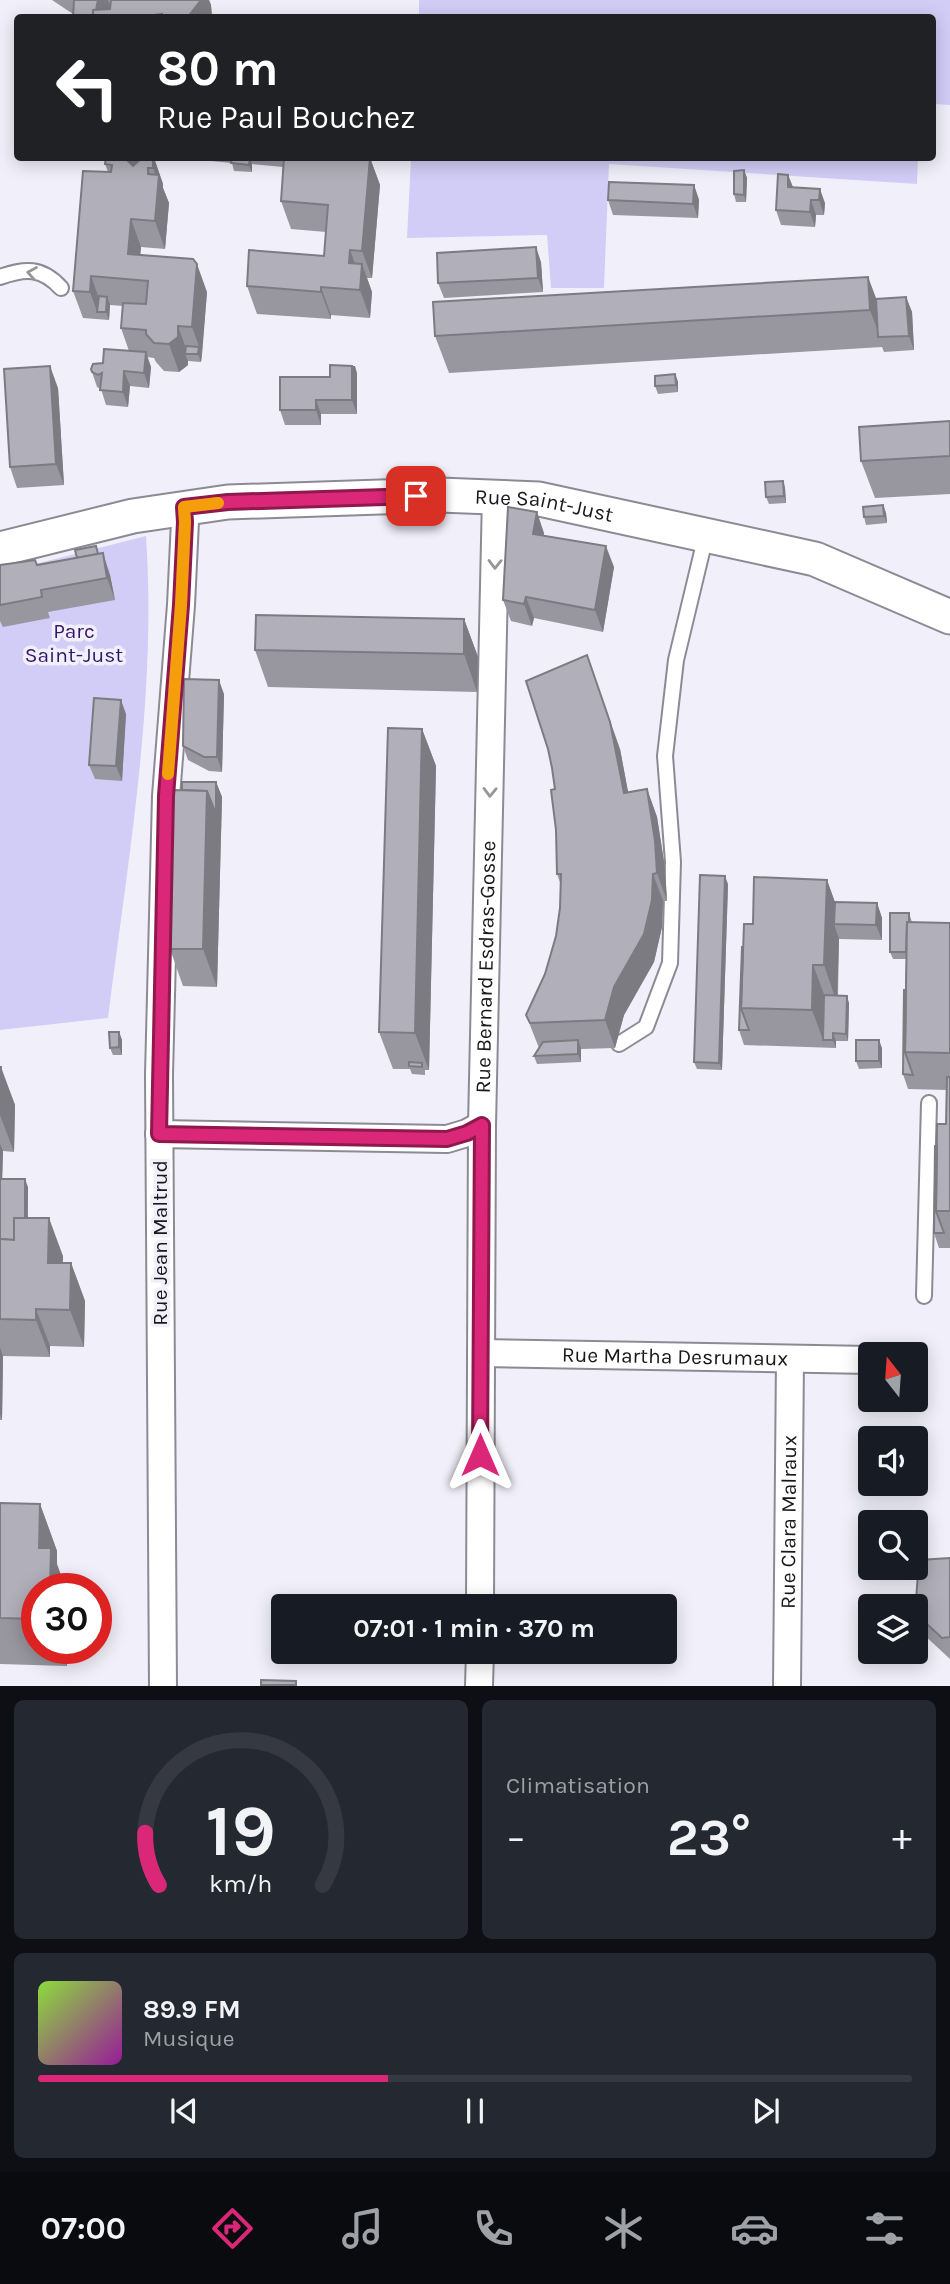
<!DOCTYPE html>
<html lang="fr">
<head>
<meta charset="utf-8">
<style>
	:root { --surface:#171b24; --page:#242831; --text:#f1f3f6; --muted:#9ea1a6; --line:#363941; --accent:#db2777 }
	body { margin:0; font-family:Karla,sans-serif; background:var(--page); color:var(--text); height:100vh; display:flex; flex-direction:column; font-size:26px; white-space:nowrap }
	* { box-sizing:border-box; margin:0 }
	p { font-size:23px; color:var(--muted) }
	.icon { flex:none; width:38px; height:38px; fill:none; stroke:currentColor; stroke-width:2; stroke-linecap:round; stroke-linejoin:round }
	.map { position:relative; height:1686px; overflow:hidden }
	.drawer { display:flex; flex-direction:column; gap:14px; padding:14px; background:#0d0f14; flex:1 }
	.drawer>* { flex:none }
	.guide { position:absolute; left:14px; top:14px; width:922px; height:147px; border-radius:7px; box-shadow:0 4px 18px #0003; background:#202124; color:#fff; overflow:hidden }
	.needle { width:46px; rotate:343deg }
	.tools { position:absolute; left:858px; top:1342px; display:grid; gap:14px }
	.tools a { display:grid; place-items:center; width:70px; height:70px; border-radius:7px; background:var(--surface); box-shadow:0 4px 18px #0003; font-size:35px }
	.speed { position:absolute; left:21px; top:1573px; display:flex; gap:14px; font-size:35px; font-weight:700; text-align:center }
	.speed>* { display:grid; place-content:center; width:91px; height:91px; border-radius:50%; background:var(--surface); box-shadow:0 4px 18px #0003; line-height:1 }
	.speed .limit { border:10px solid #d22; background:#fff; color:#111 }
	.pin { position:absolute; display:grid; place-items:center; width:60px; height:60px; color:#fff; margin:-30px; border-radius:14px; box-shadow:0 4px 10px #0006 }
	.me { position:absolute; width:77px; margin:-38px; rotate:0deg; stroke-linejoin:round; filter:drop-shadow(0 0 5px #0008) }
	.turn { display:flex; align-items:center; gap:24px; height:147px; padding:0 28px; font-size:32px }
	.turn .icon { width:91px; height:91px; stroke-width:2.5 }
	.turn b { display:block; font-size:49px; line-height:60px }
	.big { font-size:52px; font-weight:700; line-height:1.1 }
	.drawer .tile { flex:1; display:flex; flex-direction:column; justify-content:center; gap:10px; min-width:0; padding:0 24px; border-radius:10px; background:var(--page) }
	.drawer .dial { align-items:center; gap:0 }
	.dial svg { height:182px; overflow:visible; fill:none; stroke:var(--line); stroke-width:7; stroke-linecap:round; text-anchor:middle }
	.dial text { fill:var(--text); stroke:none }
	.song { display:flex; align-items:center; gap:21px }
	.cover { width:84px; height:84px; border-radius:10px; background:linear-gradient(135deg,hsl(90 70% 55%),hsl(300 70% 35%)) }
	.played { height:7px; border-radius:4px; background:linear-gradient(90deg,var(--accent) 40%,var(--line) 40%) }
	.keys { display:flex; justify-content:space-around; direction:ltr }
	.heat { display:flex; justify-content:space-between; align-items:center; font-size:38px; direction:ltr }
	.drawer .tiles { flex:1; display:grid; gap:14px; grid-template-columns:1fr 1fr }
	.tile:last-child { grid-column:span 2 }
	.trip { position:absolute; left:271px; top:1594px; width:406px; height:70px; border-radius:7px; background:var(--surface); box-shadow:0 4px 18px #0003; font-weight:700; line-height:70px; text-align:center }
	.dock { display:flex; height:112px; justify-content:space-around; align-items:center; background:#090b0e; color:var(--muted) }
	.dock .icon { width:49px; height:49px }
	.dock .active { color:var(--accent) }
	.dock b { font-size:32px; color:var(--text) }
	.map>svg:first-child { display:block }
</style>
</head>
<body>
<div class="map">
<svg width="950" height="1686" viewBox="0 0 950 1686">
	<rect width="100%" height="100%" fill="#f1f0fa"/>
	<g fill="#d2cdf7">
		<polygon points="419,0 950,0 950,105 933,104 933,18 419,17"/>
		<polygon points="411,158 918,158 917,184 609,164 604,288 551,288 547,235 407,238"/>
		<path d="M146,536C157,697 128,859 108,1018L0,1030V573Z"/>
	</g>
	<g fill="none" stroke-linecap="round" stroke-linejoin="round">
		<g stroke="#8c8b94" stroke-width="18">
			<g id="service">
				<path d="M0,277C25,268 42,267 61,288"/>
				<polyline points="619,1044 646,1027 670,963 673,862 665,756 676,660 706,535"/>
				<polyline points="924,1296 929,1103"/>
			</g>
		</g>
		<g stroke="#8c8b94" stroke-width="30">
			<g id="minor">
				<polyline points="159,1134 447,1139 467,1133 482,1125"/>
				<path id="s1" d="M481,1353L870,1360"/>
				<path id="s2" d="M480,1606L482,1125L496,496"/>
				<polyline points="163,1686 159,1075 166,796 181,605 185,521 184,507"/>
				<polyline points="479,1686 480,1652"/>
				<path id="s3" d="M787,1686L790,1359"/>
			</g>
		</g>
		<g stroke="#8c8b94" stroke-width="37">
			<g id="tertiary">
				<path id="s4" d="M0,549L133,516L228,502L440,495L539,499L815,559L950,617"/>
			</g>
		</g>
		<use href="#service" stroke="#fff" stroke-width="14"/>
		<use href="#minor" stroke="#fff" stroke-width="26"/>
		<use href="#tertiary" stroke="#fff" stroke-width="33"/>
	</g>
	<g fill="#9897a0">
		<polygon points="52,0 209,0 211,5 212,18 73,18 73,14"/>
		<polygon points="154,158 163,184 163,188 169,203 165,249 141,247 140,255 207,292 201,362 188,361 188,365 179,372 164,371 156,362 154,358 147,357 151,367 149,388 130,386 128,407 106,405 101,389 97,387 92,372 103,363 129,351 121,328 123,306 110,305 109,320 83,318 73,291 108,172 105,164"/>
		<polygon points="198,158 370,158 380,185 372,278 367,278 372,292 370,318 331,315 331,319 257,314 247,286 324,256 326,232 291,229 281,201 283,167 252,164 252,172 234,171 232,163 211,161 210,159"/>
		<polygon points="744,170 747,178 746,202 736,202 734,194"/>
		<polygon points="788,175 793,187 825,203 824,215 816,215 815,227 781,225 776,210"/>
		<polygon points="694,185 699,200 698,218 613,215 608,200"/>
		<polygon points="541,262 543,292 444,298 438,283"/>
		<polygon points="868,277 876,299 906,297 912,312 914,350 884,352 882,347 449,373 435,336"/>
		<polygon points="357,373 357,414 321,414 321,425 285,425 280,410 330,377"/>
		<polygon points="675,374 678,382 678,392 658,394 655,386"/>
		<polygon points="58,388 64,485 17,488 10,467"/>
		<polygon points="950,421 950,494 875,498 861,461"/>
		<polygon points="783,481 785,488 786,503 769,504 766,497"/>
		<polygon points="883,505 886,513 887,523 866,525 864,517"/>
		<polygon points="544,533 544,536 614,567 603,632 534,618 532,626 511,621 503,600"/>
		<polygon points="99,554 110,575 115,600 48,612 50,618 3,627 0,621 0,565 37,565"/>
		<polygon points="464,619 478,657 477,692 268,687 255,650"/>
		<polygon points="224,694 222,772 209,771 188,760 183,746"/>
		<polygon points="126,714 122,781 95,779 89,765"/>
		<polygon points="422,729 436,766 429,1070 425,1070 425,1075 412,1074 410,1069 393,1069 379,1032"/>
		<polygon points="620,749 628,792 647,789 657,817 665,868 667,901 663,901 662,927 654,962 624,1015 615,1048 581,1049 581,1062 537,1064 534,1056 539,1048 526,1015 545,974 556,936 560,908 561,885 557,874 555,789"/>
		<polygon points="216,782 222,797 217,987 183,986 170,949 182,790"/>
		<polygon points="827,880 835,902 877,903 882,918 882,940 839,939 838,995 849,1003 848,1041 836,1041 836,1048 744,1045 739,1030 743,947 753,924"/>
		<polygon points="728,884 722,1070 697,1069 694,1062"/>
		<polygon points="909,913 912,922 950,923 950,1248 939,1248 934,1233 937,1146 946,1124 947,1090 908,1089 903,1074 906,959 893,959 890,952"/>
		<polygon points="119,1032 122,1040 122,1055 113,1055 110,1048"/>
		<polygon points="882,1048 882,1068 859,1069 856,1061"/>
		<polygon points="0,1067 15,1105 14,1152 3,1151 2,1179 28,1187 28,1218 63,1256 62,1263 71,1263 85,1301 84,1347 50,1346 50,1357 3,1356 2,1420 0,1420"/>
		<polygon points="0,1503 40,1504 57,1551 57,1564 37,1589 37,1648 67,1648 67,1666 0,1664"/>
		<polygon points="950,1558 950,1659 922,1633 915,1614 915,1606"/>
	</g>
	<g fill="#7c7b82">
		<polygon points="98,0 108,0 110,5 107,18 96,18"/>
		<polygon points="201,0 209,0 211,5 212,18 187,18"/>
		<polygon points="128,158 147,158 148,168 157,192 158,181 153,168 154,158 163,184 163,188 169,203 165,249 155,221 126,159"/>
		<polygon points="250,158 252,165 252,172 249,165"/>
		<polygon points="370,158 380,185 372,278 362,251"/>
		<polygon points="744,170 747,178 746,202 744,195"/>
		<polygon points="788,175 794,190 788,187"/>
		<polygon points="694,185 699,200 698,218 693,204"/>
		<polygon points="820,189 825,203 824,215 819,200"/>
		<polygon points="811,200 816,215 815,227 810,212"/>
		<polygon points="131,219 141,247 138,282 128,254"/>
		<polygon points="536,247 541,262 543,292 538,278"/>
		<polygon points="350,250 360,277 349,263"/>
		<polygon points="197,264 207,292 202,355 192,327"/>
		<polygon points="362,264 372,292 370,318 360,290"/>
		<polygon points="91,276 101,304 97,312 100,320 90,292"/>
		<polygon points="868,277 882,314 880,337 870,310"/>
		<polygon points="321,287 331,315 331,319 321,292"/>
		<polygon points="107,297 110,304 109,320 106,312"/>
		<polygon points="906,297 912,312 914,350 909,336"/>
		<polygon points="178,326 188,354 185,354 188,361 188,365 179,372 169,344"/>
		<polygon points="199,347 202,355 201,362 198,354"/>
		<polygon points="146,352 151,367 149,388 144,373"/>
		<polygon points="50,366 58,388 64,485 56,464"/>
		<polygon points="352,366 355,366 357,373 357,414 352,400"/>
		<polygon points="124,371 130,386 128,407 123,392"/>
		<polygon points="675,374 678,382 678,392 676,385"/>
		<polygon points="316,400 321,414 321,425 316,410"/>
		<polygon points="783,481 785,488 786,503 784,496"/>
		<polygon points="883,505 886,513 887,523 884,516"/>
		<polygon points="537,512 544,533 541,555 533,534"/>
		<polygon points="606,546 614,567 603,632 595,610"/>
		<polygon points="103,553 110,575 115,600 107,578"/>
		<polygon points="526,597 534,618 532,626 524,604"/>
		<polygon points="464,619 478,657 477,692 464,654"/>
		<polygon points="587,655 620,749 632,813 624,793"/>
		<polygon points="219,680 224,694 222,772 217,757"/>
		<polygon points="121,700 126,714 122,781 116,766"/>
		<polygon points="422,729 436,766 429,1070 415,1033"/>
		<polygon points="216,782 222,797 217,987 203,949 207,791"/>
		<polygon points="647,789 657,817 665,868 667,901 657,873"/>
		<polygon points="653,874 663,901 662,927 654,962 624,1015 615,1048 605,1020 614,987"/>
		<polygon points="725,876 728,884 722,1070 719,1063"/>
		<polygon points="827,880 840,917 834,924 839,939 837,1003 824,965"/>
		<polygon points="877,903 882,918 882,940 876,925"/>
		<polygon points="813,965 827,1002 823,1040 812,1010"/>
		<polygon points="847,996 849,1003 848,1041 846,1034"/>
		<polygon points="119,1032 122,1040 122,1055 119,1047"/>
		<polygon points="833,1033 836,1041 836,1048 833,1040"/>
		<polygon points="578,1040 581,1048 581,1062 578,1054"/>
		<polygon points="879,1040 882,1048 882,1068 879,1061"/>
		<polygon points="1,1067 15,1105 14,1152 0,1115"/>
		<polygon points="0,1144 3,1151 2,1186 0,1180"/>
		<polygon points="25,1179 28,1187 27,1277 25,1269"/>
		<polygon points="49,1218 63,1256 62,1300 48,1263"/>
		<polygon points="71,1263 85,1301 84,1347 70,1310"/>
		<polygon points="36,1309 50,1346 50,1357 36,1320"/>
		<polygon points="0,1347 3,1356 2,1420 0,1414"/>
		<polygon points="40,1504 57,1551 57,1564 66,1589 50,1589 39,1548"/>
		<polygon points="60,1648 67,1648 67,1666"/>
	</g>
	<g fill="#b1b0ba" stroke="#7c7b82" stroke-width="2">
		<polygon points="74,0 98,0 96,10 93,10 93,17 73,18"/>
		<polygon points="111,0 201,0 187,18 162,18 162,14 132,18 93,18 93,10 110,9"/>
		<polygon points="106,158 128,158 126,159 133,166 142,158 153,158 153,168 148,168 148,174 159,175 155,221 131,219 128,254 193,259 197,264 192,327 178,326 178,337 169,344 154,343 146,334 146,330 121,328 123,303 146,304 148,281 91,276 90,292 73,291 83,171 111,172 112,165 105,164"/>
		<polygon points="232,158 250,158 249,165 231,163"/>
		<polygon points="284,158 370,158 362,251 350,250 349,263 362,264 360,290 321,287 321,292 247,286 249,250 324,256 328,205 281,201"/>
		<polygon points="744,170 744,195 734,194 734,171"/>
		<polygon points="778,174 788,175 788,187 820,189 819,200 811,200 810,212 776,210"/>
		<polygon points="609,182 694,185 693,204 608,200"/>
		<polygon points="536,247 538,278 438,283 437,253"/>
		<polygon points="868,277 870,310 435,336 433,302"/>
		<polygon points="99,296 107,297 106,312 97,312"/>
		<polygon points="906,297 909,336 878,337 876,299"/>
		<polygon points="186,346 199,347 198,354 185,354"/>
		<polygon points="104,349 146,352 144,373 124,371 123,392 100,390 102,373 98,375 92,372 91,369 93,364 103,363"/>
		<polygon points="330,365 352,366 352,400 316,400 316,410 280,410 280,377 330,377"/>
		<polygon points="50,366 56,464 10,467 4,369"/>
		<polygon points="675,374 676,385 655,386 655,376"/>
		<polygon points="950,421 950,456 861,461 859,427"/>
		<polygon points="783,481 784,496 766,497 765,482"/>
		<polygon points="883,505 884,516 864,517 863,507"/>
		<polygon points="508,507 537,512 533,534 606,546 595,610 526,597 524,604 503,600"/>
		<polygon points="96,546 98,554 77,558 75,550"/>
		<polygon points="103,553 107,578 41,590 42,597 0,605 0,565 35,560 37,565"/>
		<polygon points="256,615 464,619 464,654 255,650"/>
		<polygon points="587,655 610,722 624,793 647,789 655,841 657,873 653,874 652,900 644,934 614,987 605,1020 530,1023 526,1015 545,974 556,936 560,908 561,874 557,874 556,830 551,790 555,789 552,768 548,749 526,681"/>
		<polygon points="184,679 219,680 217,757 204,757 183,746"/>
		<polygon points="94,698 121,700 116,766 89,765"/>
		<polygon points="388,728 422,729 415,1033 379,1032"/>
		<polygon points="182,782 216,782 216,814 207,791 182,790"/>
		<polygon points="173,790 207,791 203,949 170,949"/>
		<polygon points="700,875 725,876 719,1063 694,1062"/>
		<polygon points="754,877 827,880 824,965 813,965 812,1010 741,1008 744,924 753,924"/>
		<polygon points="835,902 877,903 876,925 834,924"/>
		<polygon points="890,913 909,913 909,922 907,922 906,952 890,952"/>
		<polygon points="907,922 950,923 950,1053 905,1052"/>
		<polygon points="742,947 743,947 741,1008 749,1030 739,1030"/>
		<polygon points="904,990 906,990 905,1052 913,1075 903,1074"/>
		<polygon points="824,995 847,996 846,1034 833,1033 833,1040 823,1040"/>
		<polygon points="109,1032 119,1032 119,1047 110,1048"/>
		<polygon points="578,1040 578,1054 534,1056 543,1042"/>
		<rect x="856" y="1040" width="23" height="21"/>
		<polygon points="409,1062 422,1063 422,1067 409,1066"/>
		<polygon points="0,1067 1,1067 0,1115"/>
		<polygon points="947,1077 950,1077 950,1211 936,1211 937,1124 946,1124"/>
		<polygon points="935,1146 937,1146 936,1211 944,1233 934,1233"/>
		<polygon points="0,1179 25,1179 25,1218 14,1218 14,1240 0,1239"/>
		<polygon points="14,1218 49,1218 48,1263 71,1263 70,1310 36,1309 36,1320 0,1319 0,1239 14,1240"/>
		<polygon points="0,1503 40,1504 39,1548 51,1548 50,1589 37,1589 37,1619 0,1618"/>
		<polygon points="950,1558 950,1637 942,1638 915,1613 919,1560"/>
		<polygon points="261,1680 296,1681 296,1685 261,1685"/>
	</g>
	<defs><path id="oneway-chevron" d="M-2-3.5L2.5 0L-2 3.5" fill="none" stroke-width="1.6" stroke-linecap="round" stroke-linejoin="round" transform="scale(1.75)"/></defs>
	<g stroke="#979798">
		<use href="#oneway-chevron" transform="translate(32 273) rotate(-170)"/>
		<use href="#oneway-chevron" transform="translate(495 564) rotate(91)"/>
		<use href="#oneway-chevron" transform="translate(490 792) rotate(91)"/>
	</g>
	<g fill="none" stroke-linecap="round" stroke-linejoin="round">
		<g stroke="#8e194d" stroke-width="18">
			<polyline id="route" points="416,496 228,502 184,507 185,522 181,605 166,796 159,1134 447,1139 467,1133 482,1125 480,1455"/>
		</g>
		<use href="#route" stroke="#db2777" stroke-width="12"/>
		<polyline stroke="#f59e0b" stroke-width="12" points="168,774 181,605 185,522 184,507 218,503"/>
	</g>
	<g text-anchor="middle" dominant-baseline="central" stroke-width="7" stroke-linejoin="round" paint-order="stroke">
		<g font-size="21" fill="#18171b" stroke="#f1f0fa">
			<text stroke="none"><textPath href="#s4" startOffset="550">Rue Saint-Just</textPath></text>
			<text stroke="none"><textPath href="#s2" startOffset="639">Rue Bernard Esdras-Gosse</textPath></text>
			<text transform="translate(160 1243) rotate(-90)">Rue Jean Maltrud</text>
			<text stroke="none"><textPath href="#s1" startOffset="194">Rue Martha Desrumaux</textPath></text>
			<text stroke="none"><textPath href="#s3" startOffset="164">Rue Clara Malraux</textPath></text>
		</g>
		<g font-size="21" fill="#33176a" stroke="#f1f0fa">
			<text x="74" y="631">Parc<tspan x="74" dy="24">Saint-Just</tspan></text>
		</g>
	</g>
</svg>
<div class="tools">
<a><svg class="needle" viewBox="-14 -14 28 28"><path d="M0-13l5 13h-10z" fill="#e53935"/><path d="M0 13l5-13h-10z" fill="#9ea1a6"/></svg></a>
<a><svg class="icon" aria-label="sound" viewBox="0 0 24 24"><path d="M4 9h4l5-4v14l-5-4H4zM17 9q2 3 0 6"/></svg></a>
<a><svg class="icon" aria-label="search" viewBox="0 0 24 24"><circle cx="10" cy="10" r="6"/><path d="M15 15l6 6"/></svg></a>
<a><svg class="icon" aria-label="layers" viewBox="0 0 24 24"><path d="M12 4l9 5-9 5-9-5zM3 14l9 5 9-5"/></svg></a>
</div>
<div class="speed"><div class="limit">30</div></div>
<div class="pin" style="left:416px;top:496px;background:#d93025"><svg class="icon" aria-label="arrive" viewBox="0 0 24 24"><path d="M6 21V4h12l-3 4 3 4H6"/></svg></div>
<svg class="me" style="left:480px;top:1455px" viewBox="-20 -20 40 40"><path d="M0-17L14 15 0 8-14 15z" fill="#db2777" stroke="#fff" stroke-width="4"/></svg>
<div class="trip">07:01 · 1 min · 370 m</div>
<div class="guide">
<div class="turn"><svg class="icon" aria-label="left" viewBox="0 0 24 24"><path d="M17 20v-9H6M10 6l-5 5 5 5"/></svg><div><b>80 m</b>Rue Paul Bouchez</div></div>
</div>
</div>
<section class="drawer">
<div class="tiles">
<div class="tile dial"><svg viewBox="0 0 100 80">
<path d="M14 69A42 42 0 1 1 86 69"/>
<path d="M14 69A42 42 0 0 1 8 46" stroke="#db2777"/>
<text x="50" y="56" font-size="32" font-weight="700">19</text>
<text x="50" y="72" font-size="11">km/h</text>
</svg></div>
<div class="tile"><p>Climatisation</p>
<div class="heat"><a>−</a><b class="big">23°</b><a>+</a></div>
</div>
<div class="tile">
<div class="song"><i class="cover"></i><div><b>89.9 FM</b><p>Musique</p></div></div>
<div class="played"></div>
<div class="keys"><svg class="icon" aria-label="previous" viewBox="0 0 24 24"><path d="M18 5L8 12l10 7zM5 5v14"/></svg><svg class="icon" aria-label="pause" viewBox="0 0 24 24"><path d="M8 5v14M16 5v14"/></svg><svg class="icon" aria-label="next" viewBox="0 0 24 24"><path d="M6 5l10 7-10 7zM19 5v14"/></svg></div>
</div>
</div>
</section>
<nav class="dock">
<b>07:00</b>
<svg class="icon active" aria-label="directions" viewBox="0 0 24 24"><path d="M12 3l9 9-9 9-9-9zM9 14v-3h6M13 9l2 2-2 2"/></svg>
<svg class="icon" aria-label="music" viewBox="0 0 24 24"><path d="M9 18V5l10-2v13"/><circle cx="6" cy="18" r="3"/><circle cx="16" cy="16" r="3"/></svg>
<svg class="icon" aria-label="phone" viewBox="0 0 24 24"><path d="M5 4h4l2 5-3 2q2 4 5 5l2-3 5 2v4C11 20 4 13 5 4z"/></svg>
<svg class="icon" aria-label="climate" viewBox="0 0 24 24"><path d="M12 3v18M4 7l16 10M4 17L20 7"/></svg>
<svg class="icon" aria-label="car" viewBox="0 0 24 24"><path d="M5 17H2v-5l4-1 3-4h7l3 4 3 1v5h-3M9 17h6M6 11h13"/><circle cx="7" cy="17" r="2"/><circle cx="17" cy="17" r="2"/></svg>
<svg class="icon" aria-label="filters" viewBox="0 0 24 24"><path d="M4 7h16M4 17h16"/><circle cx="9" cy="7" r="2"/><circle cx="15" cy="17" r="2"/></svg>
</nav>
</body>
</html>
